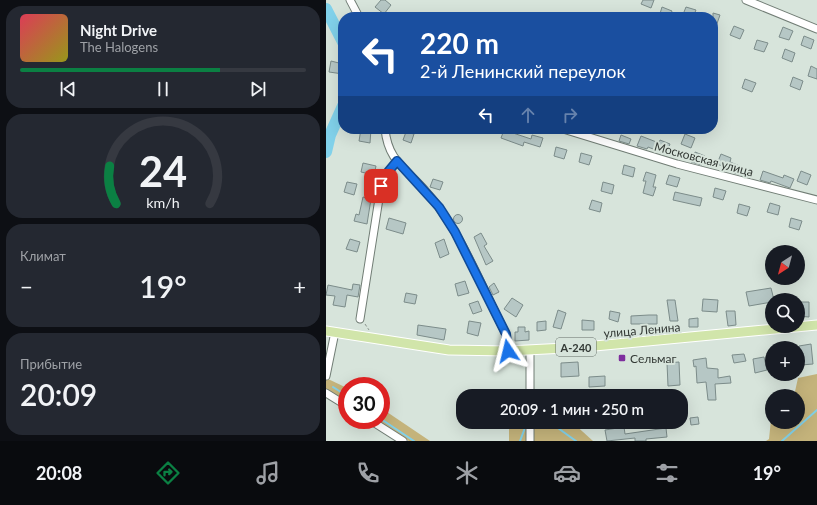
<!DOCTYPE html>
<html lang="ru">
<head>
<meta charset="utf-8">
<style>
	:root { --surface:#171b24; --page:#242831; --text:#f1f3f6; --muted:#9ea1a6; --line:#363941; --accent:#0b8043 }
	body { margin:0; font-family:Lato,sans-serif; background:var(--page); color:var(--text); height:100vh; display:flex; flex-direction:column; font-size:15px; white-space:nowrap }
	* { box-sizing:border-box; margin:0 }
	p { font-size:13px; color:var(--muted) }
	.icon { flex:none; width:22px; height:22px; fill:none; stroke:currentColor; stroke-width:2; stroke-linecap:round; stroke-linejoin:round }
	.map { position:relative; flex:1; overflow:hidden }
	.details { display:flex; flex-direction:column; gap:6px; padding:6px; background:#0d0f14; width:326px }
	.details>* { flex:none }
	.guide { position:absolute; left:12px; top:12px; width:380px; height:122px; border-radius:16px; box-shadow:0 4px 16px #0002; background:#1a4fa0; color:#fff; overflow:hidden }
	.needle { width:26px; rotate:216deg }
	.tools { position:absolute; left:439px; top:245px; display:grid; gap:8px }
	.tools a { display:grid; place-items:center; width:40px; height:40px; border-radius:50%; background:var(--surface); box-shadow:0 4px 16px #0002; font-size:20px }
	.speed { position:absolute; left:12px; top:377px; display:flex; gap:8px; font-size:20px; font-weight:700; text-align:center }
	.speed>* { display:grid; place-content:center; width:52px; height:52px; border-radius:50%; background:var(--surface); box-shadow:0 4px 16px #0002; line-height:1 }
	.speed .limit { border:6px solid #d22; background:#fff; color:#111 }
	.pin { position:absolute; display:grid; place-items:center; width:34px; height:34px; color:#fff; margin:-17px; border-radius:8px; box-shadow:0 2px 6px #0006 }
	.me { position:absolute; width:44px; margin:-22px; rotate:350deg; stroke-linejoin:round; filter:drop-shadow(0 0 3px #0008) }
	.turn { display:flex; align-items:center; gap:14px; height:84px; padding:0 16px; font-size:18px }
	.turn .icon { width:52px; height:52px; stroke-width:2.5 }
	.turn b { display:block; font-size:28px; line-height:34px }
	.lanes { display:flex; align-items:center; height:38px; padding:0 16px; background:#0003; justify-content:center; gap:20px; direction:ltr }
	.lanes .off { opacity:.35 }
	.big { font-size:30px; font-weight:600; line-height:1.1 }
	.details .card { flex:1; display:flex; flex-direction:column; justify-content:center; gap:6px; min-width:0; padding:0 14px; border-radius:16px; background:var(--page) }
	.details .dial { align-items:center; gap:0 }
	.dial svg { height:104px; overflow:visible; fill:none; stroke:var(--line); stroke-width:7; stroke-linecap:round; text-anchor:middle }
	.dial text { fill:var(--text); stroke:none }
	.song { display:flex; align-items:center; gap:12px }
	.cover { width:48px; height:48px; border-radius:6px; background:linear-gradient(135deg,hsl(350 70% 55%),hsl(60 70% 35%)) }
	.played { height:4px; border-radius:2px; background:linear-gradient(90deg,var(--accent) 70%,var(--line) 70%) }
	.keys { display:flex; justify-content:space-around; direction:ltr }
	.heat { display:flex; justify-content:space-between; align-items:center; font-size:22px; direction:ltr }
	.trip { position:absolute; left:130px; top:389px; width:232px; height:40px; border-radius:16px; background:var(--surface); box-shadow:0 4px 16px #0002; font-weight:600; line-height:40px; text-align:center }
	.tab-bar { display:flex; height:64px; justify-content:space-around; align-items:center; background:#090b0e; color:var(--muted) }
	.tab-bar .icon { width:28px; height:28px }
	.tab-bar .selected { color:var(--accent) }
	.tab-bar b { font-size:18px; color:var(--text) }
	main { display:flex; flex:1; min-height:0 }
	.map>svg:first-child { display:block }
</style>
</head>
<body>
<main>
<section class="details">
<div class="card">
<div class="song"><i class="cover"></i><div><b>Night Drive</b><p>The Halogens</p></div></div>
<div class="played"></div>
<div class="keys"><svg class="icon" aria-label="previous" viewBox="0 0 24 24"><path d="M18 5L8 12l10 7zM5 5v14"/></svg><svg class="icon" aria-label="pause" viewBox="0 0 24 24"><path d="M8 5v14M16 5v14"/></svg><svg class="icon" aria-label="next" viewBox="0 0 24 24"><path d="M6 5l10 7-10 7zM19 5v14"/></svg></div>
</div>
<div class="card dial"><svg viewBox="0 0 100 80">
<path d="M14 69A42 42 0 1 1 86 69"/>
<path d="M14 69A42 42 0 0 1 9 40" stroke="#0b8043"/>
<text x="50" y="56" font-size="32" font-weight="700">24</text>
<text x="50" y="72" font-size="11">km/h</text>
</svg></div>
<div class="card"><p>Климат</p>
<div class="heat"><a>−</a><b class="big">19°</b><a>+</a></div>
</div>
<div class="card"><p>Прибытие</p><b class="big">20:09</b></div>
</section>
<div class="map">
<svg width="491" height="441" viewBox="0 0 491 441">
	<rect width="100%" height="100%" fill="#d7e4db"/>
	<g fill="#c4b37b">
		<polygon points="491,374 491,441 440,441 443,439 446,410 446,422 472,422 472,396 468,396 472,378"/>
		<polygon points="0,378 21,388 21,402 0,389"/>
		<polygon points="55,408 104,441 83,441 49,420 55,420"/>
		<polygon points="183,422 246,422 267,441 183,441"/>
	</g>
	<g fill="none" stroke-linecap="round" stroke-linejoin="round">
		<g stroke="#81d1ea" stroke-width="2">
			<polyline points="7,387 21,396"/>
			<polyline points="55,419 88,441"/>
			<polyline points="210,424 225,423 250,441"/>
			<polyline points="194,441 200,425"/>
			<polyline points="456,441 491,410"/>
		</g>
		<g stroke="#81d1ea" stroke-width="12">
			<polyline points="0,9 17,42"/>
			<polyline points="0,152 4,135 17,106"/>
		</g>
	</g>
	<g fill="#b6c7c5" stroke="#7c8c8a">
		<polygon points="55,0 59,0 65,5 58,14 49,7"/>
		<polygon points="317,0 328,0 325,8 315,4"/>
		<polygon points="336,7 346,11 344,17 333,17"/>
		<polygon points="360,7 370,10 367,17 356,17"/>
		<polygon points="387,13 394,15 388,32 387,32"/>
		<polygon points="408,26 418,30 414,39 404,35"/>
		<polygon points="457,27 467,31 463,40 453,37"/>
		<polygon points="478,36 488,40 485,49 475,45"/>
		<polygon points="431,40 442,43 438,52 428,49"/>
		<polygon points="459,49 469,53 466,62 456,58"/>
		<polygon points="5,61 17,64 17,74 3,72"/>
		<polygon points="485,66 491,69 491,79 482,76"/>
		<polygon points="467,77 477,81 474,90 464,86"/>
		<polygon points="419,79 430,83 426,92 416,88"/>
		<polygon points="35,129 45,129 44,143 33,141"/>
		<polygon points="178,130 205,139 206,135 217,138 214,147 198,142 197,146 175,138"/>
		<polygon points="80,132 88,134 85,143 77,140"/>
		<polygon points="359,134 369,138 365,148 355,144"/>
		<polygon points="295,135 305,139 303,144 293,141"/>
		<polygon points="315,136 333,143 334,140 344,144 340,154 322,147 321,149 311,146"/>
		<polygon points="230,147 241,150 238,159 228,156"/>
		<polygon points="369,152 379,156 376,165 365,162"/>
		<polygon points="255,153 266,156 263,165 253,162"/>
		<polygon points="395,154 405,158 404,162 421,169 418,176 408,173 409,171 391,164"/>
		<polygon points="37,163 50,166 48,175 35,172"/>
		<polygon points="298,165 309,168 307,177 296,174"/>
		<polygon points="437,171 457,178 458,175 468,179 464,188 445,181 444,183 434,180"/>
		<polygon points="475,171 485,175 481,185 471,181"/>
		<polygon points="320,172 330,175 327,187 330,187 327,196 317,193 320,181 317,181"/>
		<polygon points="343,175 354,178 351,187 340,184"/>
		<polygon points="107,179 117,182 114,190 104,187"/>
		<polygon points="21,182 31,184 28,195 18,192"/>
		<polygon points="277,182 288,185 286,194 275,191"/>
		<polygon points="389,188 400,191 397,200 387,197"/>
		<polygon points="349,192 376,198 374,206 347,200"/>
		<polygon points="37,197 45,199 41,224 28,221 30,214 33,215"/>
		<polygon points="266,200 276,203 274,212 263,209"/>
		<polygon points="444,203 454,206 452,215 441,212"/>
		<polygon points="413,204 424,207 421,216 411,213"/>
		<circle cx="132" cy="219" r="4.5"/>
		<polygon points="63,218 80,223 77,234 60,229"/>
		<polygon points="465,218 476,221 473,230 463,227"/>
		<polygon points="155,233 161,244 158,246 167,261 160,265 148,237"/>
		<polygon points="24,239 34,242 31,252 20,249"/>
		<polygon points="118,239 123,254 114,258 109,243"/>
		<polygon points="139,281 143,293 132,296 129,284"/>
		<polygon points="168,283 173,292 167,295 163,287"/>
		<polygon points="27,284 34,285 32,297 21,295 19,307 7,305 9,296 0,295 2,285 26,290"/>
		<polygon points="445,288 448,300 446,302 423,306 420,292"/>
		<polygon points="80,293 91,295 89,304 78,302"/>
		<polygon points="186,298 197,305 190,317 178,309"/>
		<polygon points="377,299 392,300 391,312 376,311"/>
		<polygon points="341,300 349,300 352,321 344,321"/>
		<polygon points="152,301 156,311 147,314 143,304"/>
		<polygon points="472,302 483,302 483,317 472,316"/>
		<polygon points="232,310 240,313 235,329 227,327"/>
		<polygon points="284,311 294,313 292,322 283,319"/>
		<polygon points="400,311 409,311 410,325 402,326"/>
		<polygon points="323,315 331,315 331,324 305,324 305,316"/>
		<polygon points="372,318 372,327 363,327 363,319"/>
		<polygon points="256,320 268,321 268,330 256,330"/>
		<polygon points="143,321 155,323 152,336 141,333"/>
		<polygon points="220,321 220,330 211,331 211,322"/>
		<polygon points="92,325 120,329 118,340 91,335"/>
		<polygon points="192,327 199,327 199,332 203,331 203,340 189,341 189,332 192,332"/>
		<polygon points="485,344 487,364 475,365 473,346"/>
		<polygon points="418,354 420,361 408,363 406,355"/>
		<polygon points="438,357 441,370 429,373 427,359"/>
		<polygon points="380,358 381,368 392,369 392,378 404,376 405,383 389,384 390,400 382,400 380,382 371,383 370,366 368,367 367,360"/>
		<polygon points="252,362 253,376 235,377 235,363"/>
		<polygon points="353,362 354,385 342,386 341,363"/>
		<polygon points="279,376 279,386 263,387 263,377"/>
		<rect x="290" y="390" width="11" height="6"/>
		<polygon points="372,417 373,424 365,425 364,418"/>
		<polygon points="298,427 299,434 340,428 341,437 320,439 320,441 309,441 309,438 281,441 279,430"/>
	</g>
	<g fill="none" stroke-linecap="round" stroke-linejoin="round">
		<g stroke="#717d75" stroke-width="9">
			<g id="minor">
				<polyline points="24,0 33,17"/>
				<polyline points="420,0 491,29"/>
				<path d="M59,129C62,160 78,167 97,188C134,228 155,286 180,334L182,351"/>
				<polyline points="237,129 351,164 491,200"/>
				<polyline points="34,319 55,186 57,178 71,161"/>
				<polyline points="0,376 9,332"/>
				<polyline points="0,393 21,406"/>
				<polyline points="204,396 204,350"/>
				<polyline points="44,420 77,441"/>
				<polyline points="204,422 204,441"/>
			</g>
		</g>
		<g stroke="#fff" stroke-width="11">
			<polyline id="major" points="0,331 123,350 182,351 258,347 491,325"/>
		</g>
		<polyline stroke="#8b948e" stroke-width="1" stroke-dasharray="3 2" stroke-linecap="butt" points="39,324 43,330"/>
		<use href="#minor" stroke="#fff" stroke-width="7"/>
		<use href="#major" stroke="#d1e5aa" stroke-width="9"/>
	</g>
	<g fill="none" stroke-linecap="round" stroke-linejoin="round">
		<g stroke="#114b97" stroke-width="10">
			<polyline id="route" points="55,186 57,178 71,161 113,207 129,232 180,334 182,351"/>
		</g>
		<use href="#route" stroke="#1a73e8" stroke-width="7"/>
	</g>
	<rect fill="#7e2e9e" stroke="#d7e4db" stroke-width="1.5" x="292" y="354" width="8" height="8" rx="2"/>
	<g text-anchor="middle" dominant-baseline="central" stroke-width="4" stroke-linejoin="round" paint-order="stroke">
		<rect fill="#d7e4db" stroke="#646c66" stroke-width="1" x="230" y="338" width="40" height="18" rx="3"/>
		<g font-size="11" font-weight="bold" fill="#323834">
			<text x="250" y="347">А-240</text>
		</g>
		<g font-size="12" fill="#323834" stroke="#d7e4db">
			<text transform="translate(378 159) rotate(15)">Московская улица</text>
			<text transform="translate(316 330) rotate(-5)">улица Ленина</text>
		</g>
		<g font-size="12" fill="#323834" stroke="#d7e4db" text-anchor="start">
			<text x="304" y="358">Сельмаг</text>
		</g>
	</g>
</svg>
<div class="tools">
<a><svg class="needle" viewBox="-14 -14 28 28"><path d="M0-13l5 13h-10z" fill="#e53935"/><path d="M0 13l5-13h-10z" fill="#9ea1a6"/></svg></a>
<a><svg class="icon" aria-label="search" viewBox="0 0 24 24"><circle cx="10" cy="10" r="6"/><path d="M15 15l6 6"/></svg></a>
<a>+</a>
<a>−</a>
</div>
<div class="speed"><div class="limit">30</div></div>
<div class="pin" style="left:55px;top:186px;background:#d93025"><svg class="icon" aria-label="arrive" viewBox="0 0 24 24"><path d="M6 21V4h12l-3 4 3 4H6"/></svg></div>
<svg class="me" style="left:182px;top:351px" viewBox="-20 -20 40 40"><path d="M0-17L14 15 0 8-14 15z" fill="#1a73e8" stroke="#fff" stroke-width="4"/></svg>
<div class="trip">20:09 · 1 мин · 250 m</div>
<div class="guide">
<div class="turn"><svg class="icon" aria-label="left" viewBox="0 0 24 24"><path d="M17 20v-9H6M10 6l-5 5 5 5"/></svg><div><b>220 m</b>2-й Ленинский переулок</div></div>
<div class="lanes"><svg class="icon" aria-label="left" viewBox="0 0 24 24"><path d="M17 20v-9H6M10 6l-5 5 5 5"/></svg><svg class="icon off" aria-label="ahead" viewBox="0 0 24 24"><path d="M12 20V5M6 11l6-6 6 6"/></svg><svg class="icon off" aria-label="right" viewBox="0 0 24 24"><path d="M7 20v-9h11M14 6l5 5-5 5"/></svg></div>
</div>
</div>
</main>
<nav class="tab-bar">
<b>20:08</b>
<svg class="icon selected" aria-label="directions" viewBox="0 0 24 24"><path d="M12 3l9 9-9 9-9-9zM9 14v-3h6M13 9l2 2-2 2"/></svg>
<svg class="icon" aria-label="music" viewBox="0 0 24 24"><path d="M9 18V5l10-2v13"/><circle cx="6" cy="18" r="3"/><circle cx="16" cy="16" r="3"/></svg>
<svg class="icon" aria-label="phone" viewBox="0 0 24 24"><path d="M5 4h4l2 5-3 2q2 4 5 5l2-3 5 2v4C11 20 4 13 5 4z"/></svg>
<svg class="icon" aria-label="climate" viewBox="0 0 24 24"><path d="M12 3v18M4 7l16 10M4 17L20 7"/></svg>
<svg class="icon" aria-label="car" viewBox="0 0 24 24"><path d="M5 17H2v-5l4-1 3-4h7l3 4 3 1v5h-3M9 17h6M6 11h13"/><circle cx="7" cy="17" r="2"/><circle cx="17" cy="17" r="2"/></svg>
<svg class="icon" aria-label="filters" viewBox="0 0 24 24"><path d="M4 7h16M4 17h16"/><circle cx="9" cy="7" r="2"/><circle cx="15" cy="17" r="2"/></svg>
<b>19°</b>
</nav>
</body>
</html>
